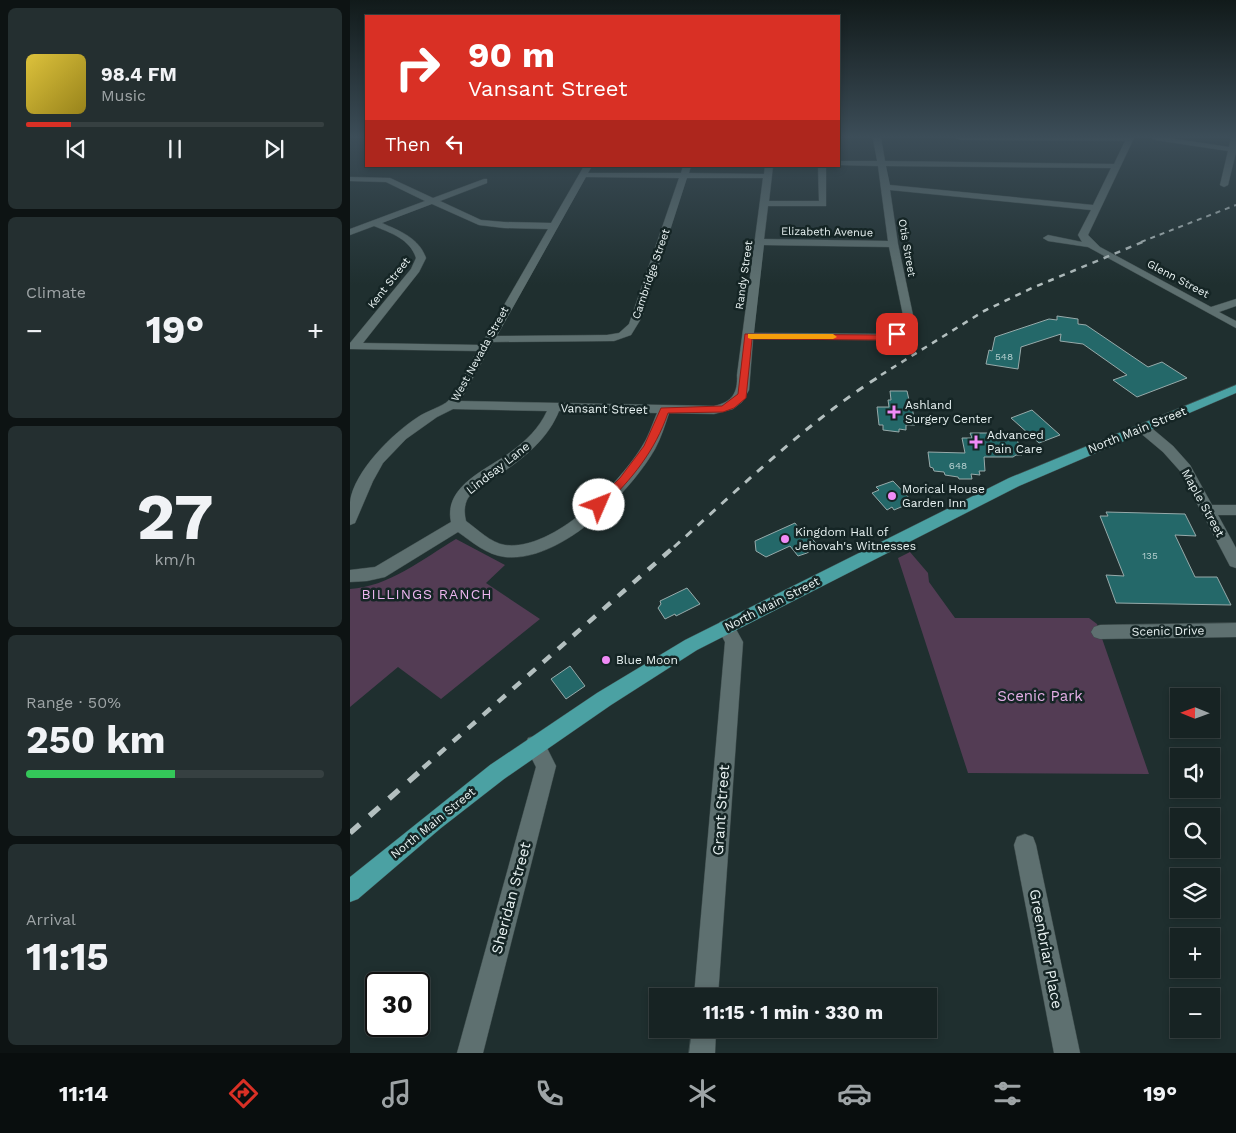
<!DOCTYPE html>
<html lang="en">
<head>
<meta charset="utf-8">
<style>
	:root { --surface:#172323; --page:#242f30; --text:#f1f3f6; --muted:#9ea4a6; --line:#364041; --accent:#d93025 }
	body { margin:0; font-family:"Work Sans",sans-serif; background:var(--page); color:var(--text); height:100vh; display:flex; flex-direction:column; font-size:19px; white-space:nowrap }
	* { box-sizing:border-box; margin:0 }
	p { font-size:16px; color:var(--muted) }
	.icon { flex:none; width:28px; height:28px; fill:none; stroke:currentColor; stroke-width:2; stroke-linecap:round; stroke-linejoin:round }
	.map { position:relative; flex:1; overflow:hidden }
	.panel { display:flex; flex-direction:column; gap:8px; padding:8px; background:#0d1313; width:350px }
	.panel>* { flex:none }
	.guide { position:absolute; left:15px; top:15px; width:475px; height:152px; border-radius:0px; box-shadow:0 2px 8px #0003,0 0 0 1px var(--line); background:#d93025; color:#fff; overflow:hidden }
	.needle { width:32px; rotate:271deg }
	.fabs { position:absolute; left:820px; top:688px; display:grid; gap:10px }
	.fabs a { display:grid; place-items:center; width:50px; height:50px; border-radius:0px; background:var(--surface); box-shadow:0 2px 8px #0003,0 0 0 1px var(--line); font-size:25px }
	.speed { position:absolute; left:15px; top:972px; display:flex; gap:10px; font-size:25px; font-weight:700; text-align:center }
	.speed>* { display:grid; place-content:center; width:65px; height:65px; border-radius:50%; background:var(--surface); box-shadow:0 2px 8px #0003,0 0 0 1px var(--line); line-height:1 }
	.speed .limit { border:2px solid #111; border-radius:8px; background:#fff; color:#111 }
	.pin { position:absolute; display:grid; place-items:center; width:42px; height:42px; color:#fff; margin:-21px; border-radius:10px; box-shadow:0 2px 8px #0006 }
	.me { position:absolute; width:55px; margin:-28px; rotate:46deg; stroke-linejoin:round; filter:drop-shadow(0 0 4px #0008) }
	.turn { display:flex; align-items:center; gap:18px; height:105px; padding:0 20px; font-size:22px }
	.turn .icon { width:65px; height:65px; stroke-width:2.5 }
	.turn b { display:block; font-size:35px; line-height:42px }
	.then { display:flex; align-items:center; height:48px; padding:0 20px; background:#0003; gap:10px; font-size:19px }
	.big { font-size:38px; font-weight:700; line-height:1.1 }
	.panel .widget { flex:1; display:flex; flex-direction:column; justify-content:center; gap:8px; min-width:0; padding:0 18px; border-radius:8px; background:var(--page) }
	.panel .dial { align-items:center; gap:0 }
	.dial b { font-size:65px; line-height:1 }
	.song { display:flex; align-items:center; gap:15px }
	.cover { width:60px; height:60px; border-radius:8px; background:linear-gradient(135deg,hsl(50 70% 55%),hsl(50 70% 35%)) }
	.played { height:5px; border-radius:2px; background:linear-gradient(90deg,var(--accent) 15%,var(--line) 15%) }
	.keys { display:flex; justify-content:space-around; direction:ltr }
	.heat { display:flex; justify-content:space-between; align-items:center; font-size:28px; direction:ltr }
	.charge { height:8px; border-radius:4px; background:linear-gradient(90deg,#34c759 50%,var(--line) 0) }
	.trip { position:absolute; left:299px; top:988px; width:288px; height:50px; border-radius:0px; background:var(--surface); box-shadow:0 2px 8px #0003,0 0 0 1px var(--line); font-weight:700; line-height:50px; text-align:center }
	.tabs { display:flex; height:80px; justify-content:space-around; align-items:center; background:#090e0e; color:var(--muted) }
	.tabs .icon { width:35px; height:35px }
	.tabs .on { color:var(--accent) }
	.tabs b { font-size:22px; color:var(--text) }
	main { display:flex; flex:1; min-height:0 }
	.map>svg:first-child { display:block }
</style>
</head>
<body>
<main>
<section class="panel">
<div class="widget">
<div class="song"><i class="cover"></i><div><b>98.4 FM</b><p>Music</p></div></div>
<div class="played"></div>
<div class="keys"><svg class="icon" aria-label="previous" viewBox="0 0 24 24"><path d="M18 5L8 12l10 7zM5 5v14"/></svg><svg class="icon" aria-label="pause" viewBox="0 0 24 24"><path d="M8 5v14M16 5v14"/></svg><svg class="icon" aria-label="next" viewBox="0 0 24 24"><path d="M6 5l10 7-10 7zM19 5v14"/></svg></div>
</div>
<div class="widget"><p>Climate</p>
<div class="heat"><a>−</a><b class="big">19°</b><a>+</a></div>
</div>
<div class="widget dial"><b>27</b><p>km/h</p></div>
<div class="widget"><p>Range · 50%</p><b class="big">250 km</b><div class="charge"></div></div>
<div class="widget"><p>Arrival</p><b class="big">11:15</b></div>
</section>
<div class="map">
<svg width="886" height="1053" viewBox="0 0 886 1053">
	<rect width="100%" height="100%" fill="#1f2f2f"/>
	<g fill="#533c54">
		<path d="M106,539L155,565L136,583L190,619L91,699L48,667L0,707V589C38,587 73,559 106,539Z"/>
		<polygon points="560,552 578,573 579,582 605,618 739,618 747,624 799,774 618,773 548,558"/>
	</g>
	<g fill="#246869" stroke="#97aaaa">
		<polygon points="707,316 728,319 728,324 736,325 798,367 812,362 837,378 787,397 763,380 777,375 733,344 710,341 711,334 671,347 668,369 636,364 639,350 642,351 645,337 699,319 707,320"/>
		<polygon points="540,391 557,391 559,400 561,400 565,425 556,425 556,430 549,429 549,432 533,430 533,425 529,425 527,407 539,407 538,400 541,400"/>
		<polygon points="682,410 710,435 689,443 661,418"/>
		<polygon points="620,433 665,433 672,455 666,455 663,457 634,457 635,471 629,471 630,475 621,474 622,479 609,479 608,477 595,475 594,472 584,471 583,468 580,467 578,452 615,453 612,438 622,438"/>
		<polygon points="543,481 563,502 544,510 542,507 537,510 522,493 529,490 526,487"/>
		<polygon points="756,512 835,514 846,536 825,535 845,577 867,577 881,605 766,603 756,575 774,576 750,516 758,516"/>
		<polygon points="445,523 456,538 460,536 468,546 457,553 448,556 440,546 416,557 406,551 405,541"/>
		<polygon points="337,588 350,604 326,616 325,614 315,619 308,608 311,604 310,601"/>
		<polygon points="220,666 235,686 216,699 201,679"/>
	</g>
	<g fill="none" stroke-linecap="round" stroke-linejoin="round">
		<g stroke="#3e4c4c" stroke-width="1">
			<g id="minor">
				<path d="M523,138H531L535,161L764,164L775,141L610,140L606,138H784L738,235L750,247L861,307L886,299V306L869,312L886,321V328L738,247L698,241L693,238L698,235L732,242L728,235L741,210L540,190L548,244L564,320L556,334L539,340L403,339L399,390L392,402L383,409L364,414L319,413C315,425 311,438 305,449C280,493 210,563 155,557C137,555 122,542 108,532L35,577L17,581L0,582V570L25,567L101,522C93,485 139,469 162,451C177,440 189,428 197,411L103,409L87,417L56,439L33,463L23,481L5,523L0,525C0,517 0,509 0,502C4,471 43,433 68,417C75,412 93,406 98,401C108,390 119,365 127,351L0,349V343L61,269L66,258C60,239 41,233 24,226L0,235V229L75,201L36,182L0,181V177L40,178L83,198L134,179H137V183L90,201L131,220L154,222L201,223L234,166H242L238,173H331L333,166H341L339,173L414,174L415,166H423L419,201H469L468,166H476V206H418L414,239L538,241L528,166L489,165V161H527ZM536,166L761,168L743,205L540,185ZM236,177L329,178L279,324L269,333L257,335L147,336ZM337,178H413L387,375C388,393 382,402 364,406L110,401L143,342L264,341L281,335L292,317ZM82,204L129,225L154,228L198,229L131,345L13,343L69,272L76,258C69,238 50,231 32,223ZM414,245L539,247L554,320L551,327L538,334L404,333ZM209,411L307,413C302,425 298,438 291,448C267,486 203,551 155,545C141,543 127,529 116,521C114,513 114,505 118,498C124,489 136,483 146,477C172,459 197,441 209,411Z"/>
				<polygon points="801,138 819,138 879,147 881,138 886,138 886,152 878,185 874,187 870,185 878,151 805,140"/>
				<polygon points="793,424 798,425 823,446 840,465 862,505 886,505 886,515 868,515 886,548 886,568 880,566 830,471 813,452 788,431 786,428"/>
				<polygon points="376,620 382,622 393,642 368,996 344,996 375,642 367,627 370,622"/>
				<polygon points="886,623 886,637 750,639 744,637 741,632 744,627 750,625"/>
				<polygon points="185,736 192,738 206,766 133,1053 107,1053 186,767 175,745 178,738"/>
				<polygon points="675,834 683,837 686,845 730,1053 704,1053 664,845 667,837"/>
				<polygon points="342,1029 366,1029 365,1053 339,1053"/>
			</g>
		</g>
		<g stroke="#3e4c4c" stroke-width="1">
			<polygon id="major" points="886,385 886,393 669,486 347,650 261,705 154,779 91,828 8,899 0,902 0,877 140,765 247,693 335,640 659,478"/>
		</g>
		<use href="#minor" fill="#5e7070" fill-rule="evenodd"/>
		<use href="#major" fill="#4ba1a3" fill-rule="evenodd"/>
		<polyline stroke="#b3bfbf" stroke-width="2" stroke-dasharray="5 5" stroke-linecap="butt" points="791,242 886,205"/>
		<polyline stroke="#b3bfbf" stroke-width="2.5" stroke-dasharray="6 6" stroke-linecap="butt" points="531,375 634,311 682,288 795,241"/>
		<path stroke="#b3bfbf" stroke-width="3" stroke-dasharray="8 8" stroke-linecap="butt" d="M324,547C391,487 457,422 533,374"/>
		<polyline stroke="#b3bfbf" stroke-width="4.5" stroke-dasharray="10 10" stroke-linecap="butt" points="73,768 325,546"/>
		<polyline stroke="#b3bfbf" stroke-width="5.5" stroke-dasharray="13 13" stroke-linecap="butt" points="0,833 75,767"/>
	</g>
	<linearGradient id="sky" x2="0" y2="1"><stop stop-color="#111a1a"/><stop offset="0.48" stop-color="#3c4d58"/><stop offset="1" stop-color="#3c4d58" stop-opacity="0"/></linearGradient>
	<rect width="886" height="285" fill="url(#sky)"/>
	<path fill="#d93025" stroke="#8d1f18" d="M547,332L550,333V336L530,340L402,339L396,398L384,408L373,412L318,413C305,451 282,479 253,507H245L244,505L245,502L270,478L294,446L311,408L372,406L388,394L395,334L530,335Z"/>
	<polygon fill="#f59e0b" points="398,334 483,334 487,337 483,339 401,339 398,338"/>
	<g fill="#f08bf6" stroke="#152525" stroke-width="2">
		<path d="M541.5 404.5h5v5h5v5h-5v5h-5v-5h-5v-5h5z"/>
		<path d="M623.5 434.5h5v5h5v5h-5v5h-5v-5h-5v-5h5z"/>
		<circle cx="542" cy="496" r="5"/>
		<circle cx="435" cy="539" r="5"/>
		<circle cx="256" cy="660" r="5"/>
	</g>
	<g text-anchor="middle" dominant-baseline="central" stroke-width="5" stroke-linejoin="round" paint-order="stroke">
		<g font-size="10" fill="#b7d0d0">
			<text x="654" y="356">548</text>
			<text x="608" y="465">648</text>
			<text x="800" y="555">135</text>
		</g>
		<g font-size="11" fill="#e8f2f2" stroke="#152525">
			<text transform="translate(477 232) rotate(1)">Elizabeth Avenue</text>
			<text transform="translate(557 248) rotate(80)">Otis Street</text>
			<text transform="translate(301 274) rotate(-71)">Cambridge Street</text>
			<text transform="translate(394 275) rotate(-82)">Randy Street</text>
			<text transform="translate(828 279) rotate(28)">Glenn Street</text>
			<text transform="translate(39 283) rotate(-52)">Kent Street</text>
			<text transform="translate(130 354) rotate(-61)">West Nevada Street</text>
		</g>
		<g font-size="12" fill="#e8f2f2" stroke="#152525" text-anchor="start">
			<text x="555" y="405">Ashland<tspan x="555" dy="14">Surgery Center</tspan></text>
			<text x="637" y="435">Advanced<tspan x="637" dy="14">Pain Care</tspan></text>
			<text x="552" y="489">Morical House<tspan x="552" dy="14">Garden Inn</tspan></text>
			<text x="445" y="532">Kingdom Hall of<tspan x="445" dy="14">Jehovah's Witnesses</tspan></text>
			<text x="266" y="660">Blue Moon</text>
		</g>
		<g font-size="12" fill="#e8f2f2" stroke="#152525">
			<text transform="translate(254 409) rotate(1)">Vansant Street</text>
			<text transform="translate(787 430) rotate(-22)">North Main Street</text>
			<text transform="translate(148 468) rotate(-38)">Lindsay Lane</text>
			<text transform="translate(853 503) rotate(61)">Maple Street</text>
			<text transform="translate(422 604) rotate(-27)">North Main Street</text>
			<text transform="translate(818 631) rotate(-1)">Scenic Drive</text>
			<text transform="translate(83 823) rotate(-39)">North Main Street</text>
		</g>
		<g font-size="14" letter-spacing="1" fill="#ecb5ef" stroke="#152525">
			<text x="77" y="594">BILLINGS RANCH</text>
		</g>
		<g font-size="15" fill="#e5afe7" stroke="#152525">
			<text x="690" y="696">Scenic Park</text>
		</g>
		<g font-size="15" fill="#e8f2f2" stroke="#152525">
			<text transform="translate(371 810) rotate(-86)">Grant Street</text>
			<text transform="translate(161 898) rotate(-75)">Sheridan Street</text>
			<text transform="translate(696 949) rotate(79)">Greenbriar Place</text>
		</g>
	</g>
</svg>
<div class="fabs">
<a><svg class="needle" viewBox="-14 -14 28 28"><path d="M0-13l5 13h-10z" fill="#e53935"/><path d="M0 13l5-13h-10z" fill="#9ea4a6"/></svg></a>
<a><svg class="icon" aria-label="sound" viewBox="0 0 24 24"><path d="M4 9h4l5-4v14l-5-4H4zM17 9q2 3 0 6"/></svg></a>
<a><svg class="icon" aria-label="search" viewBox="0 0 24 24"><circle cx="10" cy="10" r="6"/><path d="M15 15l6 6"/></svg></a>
<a><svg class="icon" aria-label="layers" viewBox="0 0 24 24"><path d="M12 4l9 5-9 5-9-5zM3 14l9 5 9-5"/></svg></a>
<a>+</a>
<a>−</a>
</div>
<div class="speed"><div class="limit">30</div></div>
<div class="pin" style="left:547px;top:334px;background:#d93025"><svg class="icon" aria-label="arrive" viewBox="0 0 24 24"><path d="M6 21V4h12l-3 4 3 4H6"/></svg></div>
<svg class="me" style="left:249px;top:505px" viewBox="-20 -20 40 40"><circle r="19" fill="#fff"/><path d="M0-13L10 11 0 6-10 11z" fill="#d93025"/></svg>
<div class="trip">11:15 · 1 min · 330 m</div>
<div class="guide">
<div class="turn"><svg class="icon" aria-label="right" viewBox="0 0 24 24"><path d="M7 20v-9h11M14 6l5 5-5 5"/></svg><div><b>90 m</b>Vansant Street</div></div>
<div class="then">Then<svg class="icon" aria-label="left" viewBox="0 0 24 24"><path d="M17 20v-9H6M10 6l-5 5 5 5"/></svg></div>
</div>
</div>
</main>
<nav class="tabs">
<b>11:14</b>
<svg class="icon on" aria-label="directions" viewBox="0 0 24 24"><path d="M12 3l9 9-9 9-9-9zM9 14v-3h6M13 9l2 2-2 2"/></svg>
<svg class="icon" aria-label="music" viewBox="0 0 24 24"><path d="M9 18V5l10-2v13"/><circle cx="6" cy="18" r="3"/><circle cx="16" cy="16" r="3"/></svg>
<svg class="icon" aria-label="phone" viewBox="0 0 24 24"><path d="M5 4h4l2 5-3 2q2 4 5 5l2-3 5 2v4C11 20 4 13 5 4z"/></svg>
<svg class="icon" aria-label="climate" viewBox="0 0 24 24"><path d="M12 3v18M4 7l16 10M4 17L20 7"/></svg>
<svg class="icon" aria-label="car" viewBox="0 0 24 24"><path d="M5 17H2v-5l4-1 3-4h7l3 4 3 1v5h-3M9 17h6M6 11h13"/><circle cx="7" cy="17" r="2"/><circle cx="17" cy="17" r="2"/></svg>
<svg class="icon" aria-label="filters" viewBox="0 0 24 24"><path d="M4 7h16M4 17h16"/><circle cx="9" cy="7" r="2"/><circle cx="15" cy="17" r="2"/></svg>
<b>19°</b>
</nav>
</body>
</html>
